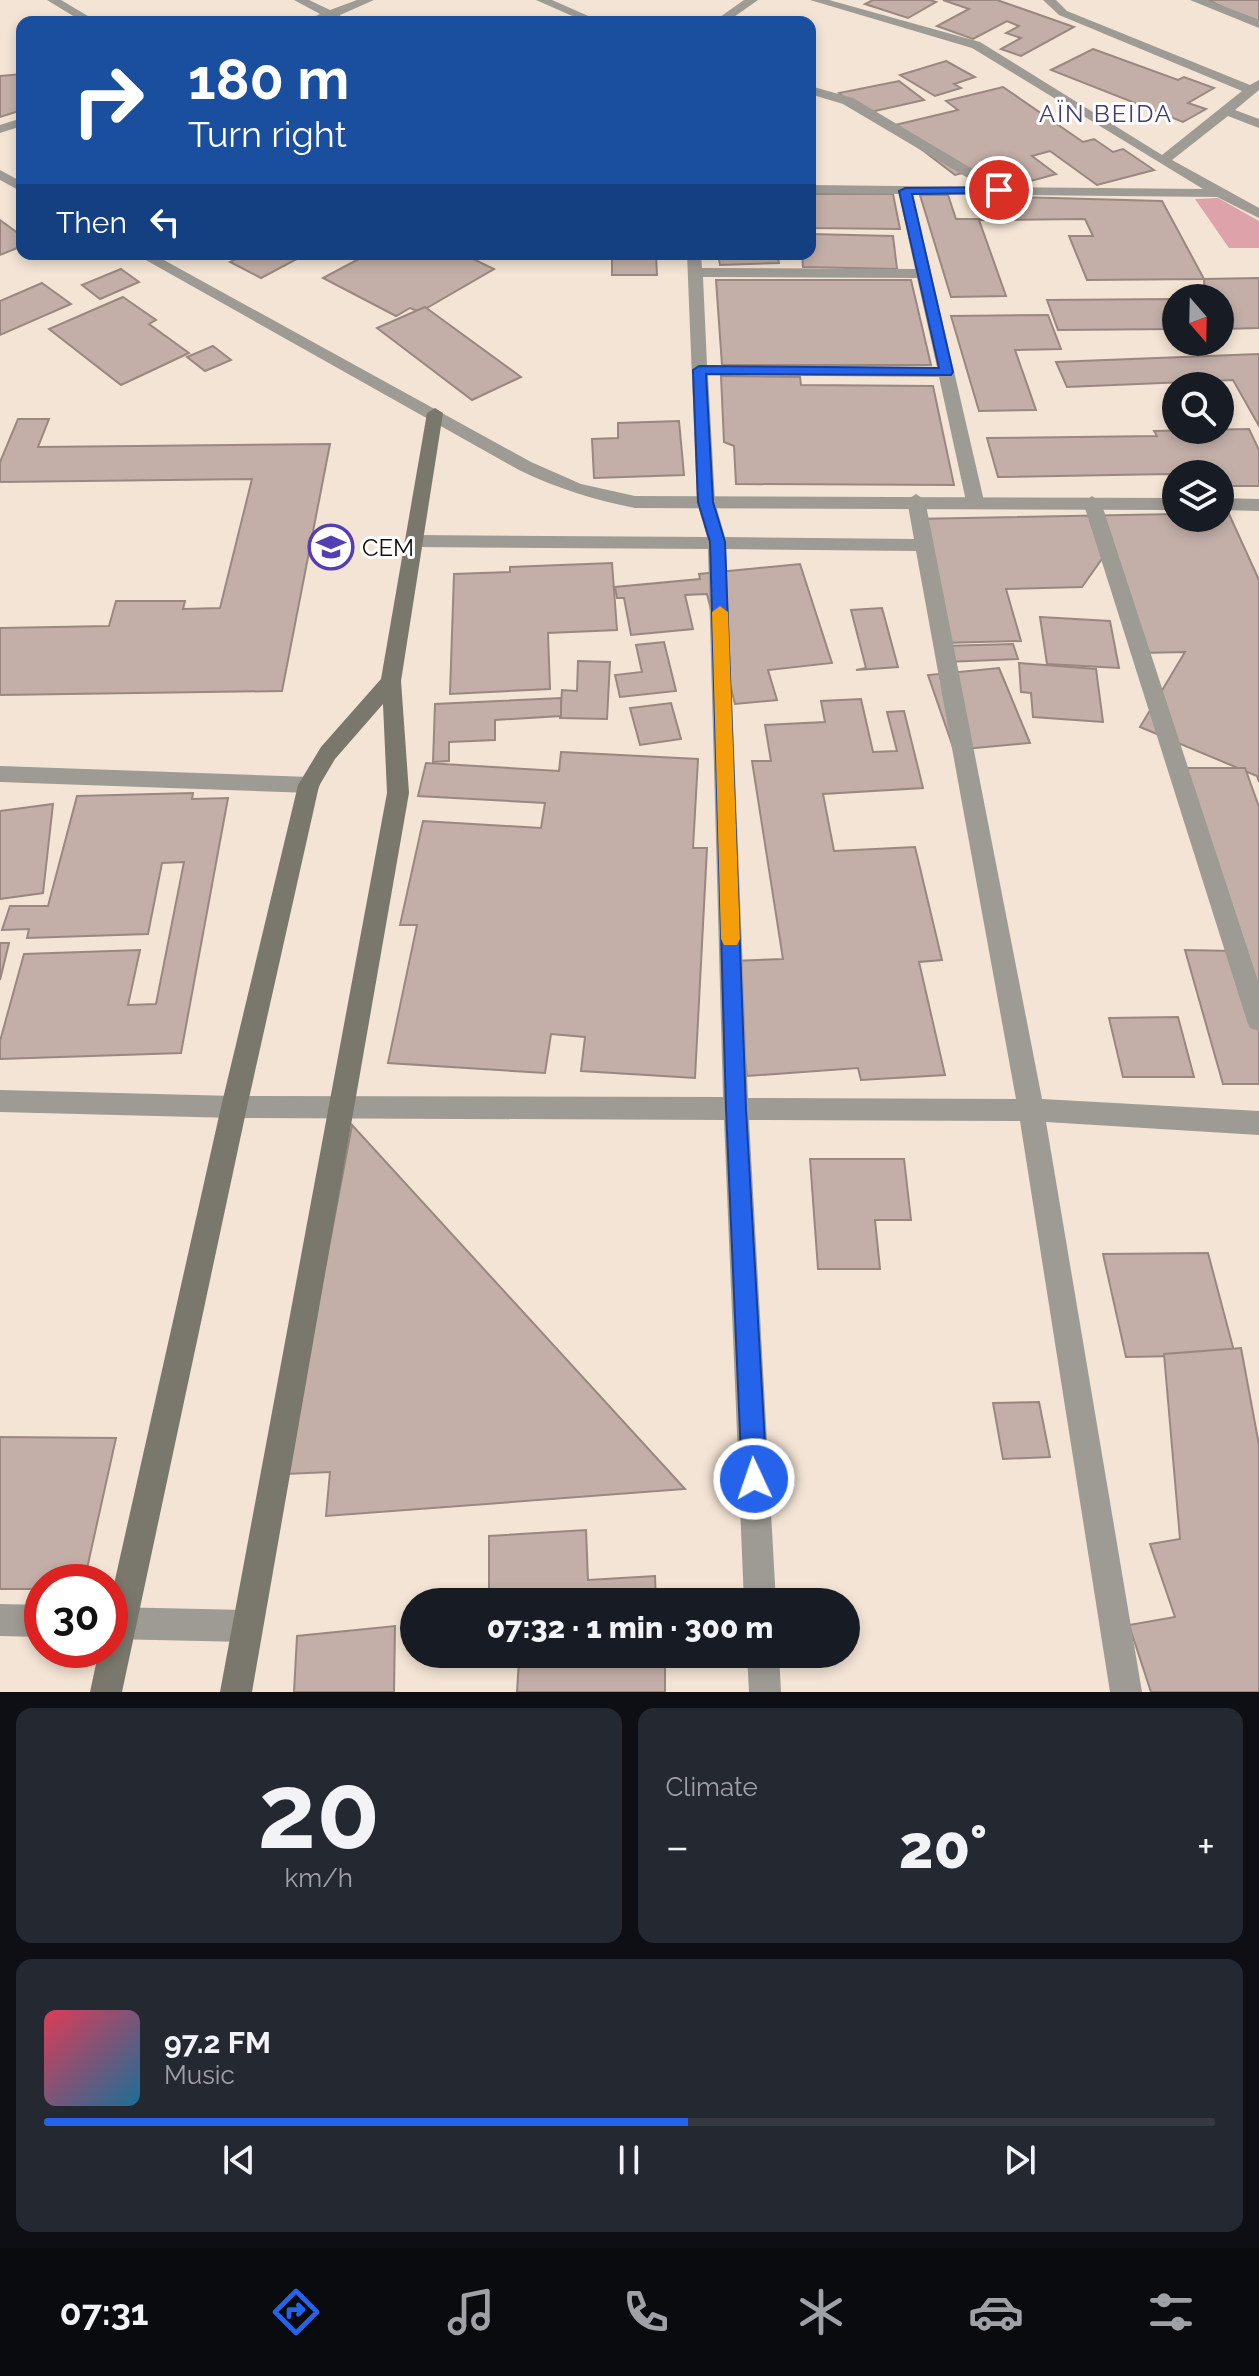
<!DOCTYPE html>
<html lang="en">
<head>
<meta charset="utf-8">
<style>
	:root { --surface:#171b24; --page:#242831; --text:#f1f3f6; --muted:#9ea1a6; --line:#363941; --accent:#2563eb }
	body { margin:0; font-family:Raleway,sans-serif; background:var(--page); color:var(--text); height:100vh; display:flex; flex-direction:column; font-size:30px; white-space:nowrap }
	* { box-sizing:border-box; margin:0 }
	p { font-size:26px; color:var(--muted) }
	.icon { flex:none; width:44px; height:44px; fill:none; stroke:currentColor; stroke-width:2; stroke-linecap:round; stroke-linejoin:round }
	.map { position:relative; height:1692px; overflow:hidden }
	.panel { display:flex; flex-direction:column; gap:16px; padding:16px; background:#0d0f14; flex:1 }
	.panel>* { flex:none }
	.guide { position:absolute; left:16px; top:16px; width:800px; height:244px; border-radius:16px; box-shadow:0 4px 12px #0003; background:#1a4fa0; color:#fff; overflow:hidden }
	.needle { width:52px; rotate:160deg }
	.fabs { position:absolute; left:1162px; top:284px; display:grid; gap:16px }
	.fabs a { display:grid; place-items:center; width:72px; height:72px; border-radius:50%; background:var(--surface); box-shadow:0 4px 12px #0003; font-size:40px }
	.speed { position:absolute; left:24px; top:1564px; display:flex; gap:16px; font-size:40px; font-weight:700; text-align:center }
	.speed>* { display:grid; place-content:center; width:104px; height:104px; border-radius:50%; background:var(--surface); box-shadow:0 4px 12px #0003; line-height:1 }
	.speed .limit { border:12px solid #d22; background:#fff; color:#111 }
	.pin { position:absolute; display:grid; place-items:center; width:68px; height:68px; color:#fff; margin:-34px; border:4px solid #fff; border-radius:50%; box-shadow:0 2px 8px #0007 }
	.me { position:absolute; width:88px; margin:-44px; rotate:357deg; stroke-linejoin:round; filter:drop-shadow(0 0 6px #0008) }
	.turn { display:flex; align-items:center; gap:28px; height:168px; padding:0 40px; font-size:36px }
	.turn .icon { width:104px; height:104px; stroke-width:2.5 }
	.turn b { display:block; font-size:56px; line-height:68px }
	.then { display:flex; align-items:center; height:76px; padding:0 40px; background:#0003; gap:16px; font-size:30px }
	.big { font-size:60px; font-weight:800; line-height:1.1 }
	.panel .widget { flex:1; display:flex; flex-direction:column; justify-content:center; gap:12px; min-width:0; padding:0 28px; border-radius:16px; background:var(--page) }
	.panel .dial { align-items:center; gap:0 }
	.dial b { font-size:104px; line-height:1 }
	.song { display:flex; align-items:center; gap:24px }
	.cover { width:96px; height:96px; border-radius:12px; background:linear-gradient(135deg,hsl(350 70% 55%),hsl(200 70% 35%)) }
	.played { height:8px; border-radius:4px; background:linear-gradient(90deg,var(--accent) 55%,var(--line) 55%) }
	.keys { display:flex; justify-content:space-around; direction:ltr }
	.heat { display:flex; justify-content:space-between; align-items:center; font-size:44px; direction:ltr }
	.panel .tiles { flex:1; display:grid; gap:16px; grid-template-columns:1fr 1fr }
	.widget:last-child { grid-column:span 2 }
	.trip { position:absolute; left:400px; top:1588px; width:460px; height:80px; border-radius:40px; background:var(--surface); box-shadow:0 4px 12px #0003; font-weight:800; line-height:80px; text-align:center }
	.menu { display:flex; height:128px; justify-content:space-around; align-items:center; background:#090b0e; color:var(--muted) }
	.menu .icon { width:56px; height:56px }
	.menu .current { color:var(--accent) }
	.menu b { font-size:36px; color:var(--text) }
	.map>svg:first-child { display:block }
</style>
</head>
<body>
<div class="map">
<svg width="1259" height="1692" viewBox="0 0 1259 1692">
	<rect width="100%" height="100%" fill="#f3e4d5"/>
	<polygon fill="#dda2aa" points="1218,198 1259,221 1259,248 1229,248 1195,199"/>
	<g fill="#c3afa8" stroke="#9a8780" stroke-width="2">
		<polygon points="873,0 930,0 936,2 908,18 865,4"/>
		<polygon points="943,0 997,0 1074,27 1021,56 1001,49 1021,38 1006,33 1019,26 1007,21 973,39 937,26 969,9"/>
		<polygon points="1208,0 1259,0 1259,21 1229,10"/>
		<polygon points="1093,49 1178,80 1184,77 1214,88 1188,103 1206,109 1183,122 1051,70"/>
		<polygon points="946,61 975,77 954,84 961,88 935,96 900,75"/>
		<polygon points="22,74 22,110 0,117 0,76"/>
		<polygon points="899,81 924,100 862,114 839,93"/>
		<polygon points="1003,87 1083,142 1094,139 1113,152 1123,149 1154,170 1097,185 1050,151 1032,156 1056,174 1031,181 1006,162 955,175 891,126 958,110 946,101"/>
		<polygon points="810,190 816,190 816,194 893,194 900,229 810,228"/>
		<polygon points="920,195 948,195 956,219 983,219 975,196 1162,201 1204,279 1087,280 1069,236 1093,236 1085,219 979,220 1006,296 951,297"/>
		<polygon points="0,220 22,236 22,246 0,255"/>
		<polygon points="810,234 893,236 897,269 803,267 802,254 810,254"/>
		<polygon points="245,254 306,254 261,278 230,262"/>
		<polygon points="368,254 452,256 463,254 494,269 420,312 410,308 396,316 323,278"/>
		<polygon points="612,254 656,254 657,275 612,275"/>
		<polygon points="718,254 777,254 779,263 720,265"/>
		<polygon points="121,269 139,282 100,299 82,285"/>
		<polygon points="1259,278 1259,328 1220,329 1220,298 1205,298 1204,279"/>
		<polygon points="716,280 911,280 931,365 722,365"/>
		<polygon points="42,283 71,304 0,335 0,301"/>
		<polygon points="123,297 156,320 149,324 189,353 121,385 49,329"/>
		<polygon points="1176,299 1176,329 1058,330 1047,300"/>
		<polygon points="425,307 521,377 472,400 377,328"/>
		<polygon points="1048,315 1061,349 1015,350 1036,410 979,411 951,316"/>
		<polygon points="213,346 231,360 205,371 187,357"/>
		<polygon points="1259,354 1259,426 1233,380 1067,387 1056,362"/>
		<polygon points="721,376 800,377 801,385 933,386 954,485 736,484 734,446 724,442"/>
		<polygon points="18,419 49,419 38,447 330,444 282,691 0,695 0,628 109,626 116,601 185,601 183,609 220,608 252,479 0,482 0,462"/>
		<polygon points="679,421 684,475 594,478 592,439 618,438 618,423"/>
		<polygon points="1249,429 1259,450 1259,486 1220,486 1220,474 1176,474 1174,487 1169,474 998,477 987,438 1157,436 1154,431"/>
		<polygon points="1176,514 1176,518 1220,518 1220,514 1229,514 1259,580 1259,782 1257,776 1140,727 1185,652 1142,653 1109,549 1082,587 1006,589 1021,641 942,643 913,519"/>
		<polygon points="612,563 617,630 548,633 550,689 450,694 454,574 510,572 510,567"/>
		<polygon points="800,564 832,663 768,670 777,700 735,704 707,594 685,595 693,629 631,635 624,598 617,598 615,587 700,579 699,574"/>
		<polygon points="882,608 898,667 856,670 866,668 851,610"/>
		<polygon points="1040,617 1110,621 1119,668 1047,664"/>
		<polygon points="664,642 676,691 620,697 615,675 642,672 636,645"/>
		<polygon points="1013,644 1018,659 946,662 943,646"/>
		<polygon points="578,661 610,662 607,719 560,718 562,690 577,691"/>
		<polygon points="1019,663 1096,669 1103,722 1033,717 1031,693 1021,692"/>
		<polygon points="999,668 1030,743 954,750 928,675"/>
		<polygon points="561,698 561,716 495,720 495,740 449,742 449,761 433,762 435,704"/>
		<polygon points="861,699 873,752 897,751 887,712 904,711 923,788 823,794 834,851 915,847 942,960 919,962 945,1075 861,1080 858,1068 747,1076 732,961 783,959 752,761 771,761 765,725 825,722 821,701"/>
		<polygon points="671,703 681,739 640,745 630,708"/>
		<polygon points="561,752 698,759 693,848 707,848 695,1078 581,1071 585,1037 551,1034 545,1073 388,1063 417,925 400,925 423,821 541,828 545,803 418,796 426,763 559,771"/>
		<polygon points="1178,768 1245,768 1259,807 1259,1084 1223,1084 1185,950 1234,951"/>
		<polygon points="193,793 192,799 228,798 181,1053 0,1059 0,1041 24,954 140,950 128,1005 156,1004 184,862 162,863 148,934 27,938 29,929 2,930 10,906 48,906 77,796"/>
		<polygon points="53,804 43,893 0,899 0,811"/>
		<polygon points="0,943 9,943 0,980"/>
		<polygon points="1178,1017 1194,1077 1123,1077 1109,1018"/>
		<polygon points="352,1125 685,1489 326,1516 330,1472 286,1474"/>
		<polygon points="810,1159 904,1159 911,1220 875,1220 880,1269 818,1269"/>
		<polygon points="1208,1253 1235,1355 1126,1357 1103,1254"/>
		<polygon points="1241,1348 1259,1445 1259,1692 1151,1692 1129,1625 1175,1617 1150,1544 1180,1539 1164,1354"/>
		<polygon points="1039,1402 1050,1457 1003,1459 993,1403"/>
		<polygon points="0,1437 116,1438 84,1582 42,1582 42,1589 0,1589"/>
		<polygon points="586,1530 588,1580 655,1576 656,1602 489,1602 489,1536"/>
		<polygon points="395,1626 394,1692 294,1692 297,1636"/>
		<polygon points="519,1660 665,1663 665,1692 517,1692"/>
	</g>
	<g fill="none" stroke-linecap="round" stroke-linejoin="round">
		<g fill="#9d9b93" fill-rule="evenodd">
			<polygon points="47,0 61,0 98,22 83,22"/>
			<path d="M294,0H309L330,10L357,0H374L340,15L341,20C330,22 317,22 304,22L320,14Z"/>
			<polygon points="536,0 552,0 602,22 586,22"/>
			<polygon points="744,0 758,0 727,22 713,22"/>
			<path d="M810,0H829L980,42L1162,155L1242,91L1059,15L1043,0H1056L1067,11L1250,85L1259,80V90L1235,110L1259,119V128L1228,116L1172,160L1259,208V218L1217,197L913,194L984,501L981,505H969L966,501L939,377L708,375L715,502L725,537L914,539L907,500L916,494L925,500L1042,1099L1259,1111V1135L1046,1122L1142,1692H1110L1020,1121L749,1120L776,1602H744L724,1120L234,1118L0,1112V1090L234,1096L723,1097L708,549L413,547L404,541L413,535L707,537L697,502L687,254H701L702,268L915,269L899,194L810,193V185L983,187L843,104L810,94V86L853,98L1003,187L1203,189L972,48ZM703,277L917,278L937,367L707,365ZM726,549L916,551L1016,1099L748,1098Z"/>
			<polygon points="1190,0 1207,0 1259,20 1259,28"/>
			<polygon points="22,118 22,126 0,133 0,125"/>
			<polygon points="1092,496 1101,502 1259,984 1259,1031 1250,1028 1247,1021 1083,502"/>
			<polygon points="0,766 309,777 317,779 320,785 317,791 309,793 0,782"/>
			<polygon points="0,1604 42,1605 42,1637 0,1636"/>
			<polygon points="110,1607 247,1610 258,1615 263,1626 258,1637 247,1642 110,1639"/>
			<polygon points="747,1654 779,1654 781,1692 749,1692"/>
		</g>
		<g fill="#9d9b93" fill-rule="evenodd">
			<polygon points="0,170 22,182 22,192 0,180"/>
			<path d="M135,254H153L531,462L581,484L635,496L1176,498V510L635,508C594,500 556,488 519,470Z"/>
			<polygon points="1220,498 1259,499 1259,511 1220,510"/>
		</g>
		<polygon fill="#7a776c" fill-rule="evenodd" points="435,408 443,413 401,681 409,793 252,1692 220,1692 387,793 383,704 335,759 319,786 247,1107 122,1692 90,1692 99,1650 110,1650 110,1602 221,1107 298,785 321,747 381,679 427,413"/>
	</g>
	<polygon fill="#2563eb" stroke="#184099" stroke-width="2" points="999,187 1003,188 1003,193 912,194 953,372 951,375 706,374 713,502 725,542 746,1109 767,1479 763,1488 754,1491 746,1488 742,1479 726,1109 710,542 698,502 693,370 699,366 939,368 899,191 905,188"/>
	<polygon fill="#f59e0b" points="720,606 728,612 740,939 737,945 724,945 721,939 712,612"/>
	<defs>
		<g id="school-ring" transform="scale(2.3)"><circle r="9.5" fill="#fff" stroke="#533eb5" stroke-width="1.5"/><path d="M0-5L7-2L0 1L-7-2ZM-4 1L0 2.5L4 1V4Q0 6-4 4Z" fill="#533eb5"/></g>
	</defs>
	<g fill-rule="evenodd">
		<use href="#school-ring" x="331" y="547"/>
	</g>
	<g text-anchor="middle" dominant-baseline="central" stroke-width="6" stroke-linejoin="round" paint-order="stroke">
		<g font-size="24" letter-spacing="2" fill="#413b77" stroke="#fff">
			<text x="1106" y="113">AÏN BEIDA</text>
		</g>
		<g font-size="24" fill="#140f0a" stroke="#fff" text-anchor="start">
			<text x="362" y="547">CEM</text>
		</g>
	</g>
</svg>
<div class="fabs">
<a><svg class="needle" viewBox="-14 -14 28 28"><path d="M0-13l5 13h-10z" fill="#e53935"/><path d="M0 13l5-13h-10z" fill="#9ea1a6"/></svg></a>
<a><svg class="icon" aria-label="search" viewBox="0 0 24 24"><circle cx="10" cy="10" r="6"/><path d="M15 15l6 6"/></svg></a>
<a><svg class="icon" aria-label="layers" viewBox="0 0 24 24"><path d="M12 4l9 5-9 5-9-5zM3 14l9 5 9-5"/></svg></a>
</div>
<div class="speed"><div class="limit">30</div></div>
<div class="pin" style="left:999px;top:190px;background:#d93025"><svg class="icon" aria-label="arrive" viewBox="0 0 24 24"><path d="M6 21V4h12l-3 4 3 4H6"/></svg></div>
<svg class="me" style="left:754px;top:1479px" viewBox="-20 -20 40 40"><circle r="17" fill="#2563eb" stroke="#fff" stroke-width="3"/><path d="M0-11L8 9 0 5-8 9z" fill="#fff"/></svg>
<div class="trip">07:32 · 1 min · 300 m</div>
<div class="guide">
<div class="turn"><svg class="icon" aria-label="right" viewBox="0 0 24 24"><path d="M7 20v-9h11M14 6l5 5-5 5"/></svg><div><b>180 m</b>Turn right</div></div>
<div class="then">Then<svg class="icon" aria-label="left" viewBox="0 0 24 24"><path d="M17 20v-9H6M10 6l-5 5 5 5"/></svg></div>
</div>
</div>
<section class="panel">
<div class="tiles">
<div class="widget dial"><b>20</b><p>km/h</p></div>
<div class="widget"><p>Climate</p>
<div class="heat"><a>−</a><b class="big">20°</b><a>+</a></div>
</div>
<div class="widget">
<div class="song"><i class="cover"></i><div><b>97.2 FM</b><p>Music</p></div></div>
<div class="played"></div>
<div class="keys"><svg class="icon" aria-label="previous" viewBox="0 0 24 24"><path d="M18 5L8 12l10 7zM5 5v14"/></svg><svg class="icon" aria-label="pause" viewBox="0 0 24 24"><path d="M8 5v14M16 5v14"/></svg><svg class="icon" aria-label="next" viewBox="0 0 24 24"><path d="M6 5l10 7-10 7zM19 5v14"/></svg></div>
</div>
</div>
</section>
<nav class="menu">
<b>07:31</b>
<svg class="icon current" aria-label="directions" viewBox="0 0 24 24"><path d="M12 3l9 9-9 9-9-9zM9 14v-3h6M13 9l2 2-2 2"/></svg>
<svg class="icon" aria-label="music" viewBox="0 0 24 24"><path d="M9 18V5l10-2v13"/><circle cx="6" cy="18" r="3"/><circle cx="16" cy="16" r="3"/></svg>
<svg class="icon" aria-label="phone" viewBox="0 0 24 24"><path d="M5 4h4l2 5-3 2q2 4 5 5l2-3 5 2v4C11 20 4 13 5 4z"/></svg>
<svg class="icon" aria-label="climate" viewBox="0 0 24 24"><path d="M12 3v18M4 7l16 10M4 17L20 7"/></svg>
<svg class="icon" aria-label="car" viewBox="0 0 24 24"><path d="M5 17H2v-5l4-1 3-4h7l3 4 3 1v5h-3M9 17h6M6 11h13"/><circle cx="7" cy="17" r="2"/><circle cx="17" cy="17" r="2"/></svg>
<svg class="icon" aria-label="filters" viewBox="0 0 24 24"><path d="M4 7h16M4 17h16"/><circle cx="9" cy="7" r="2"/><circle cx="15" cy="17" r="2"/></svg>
</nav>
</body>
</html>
